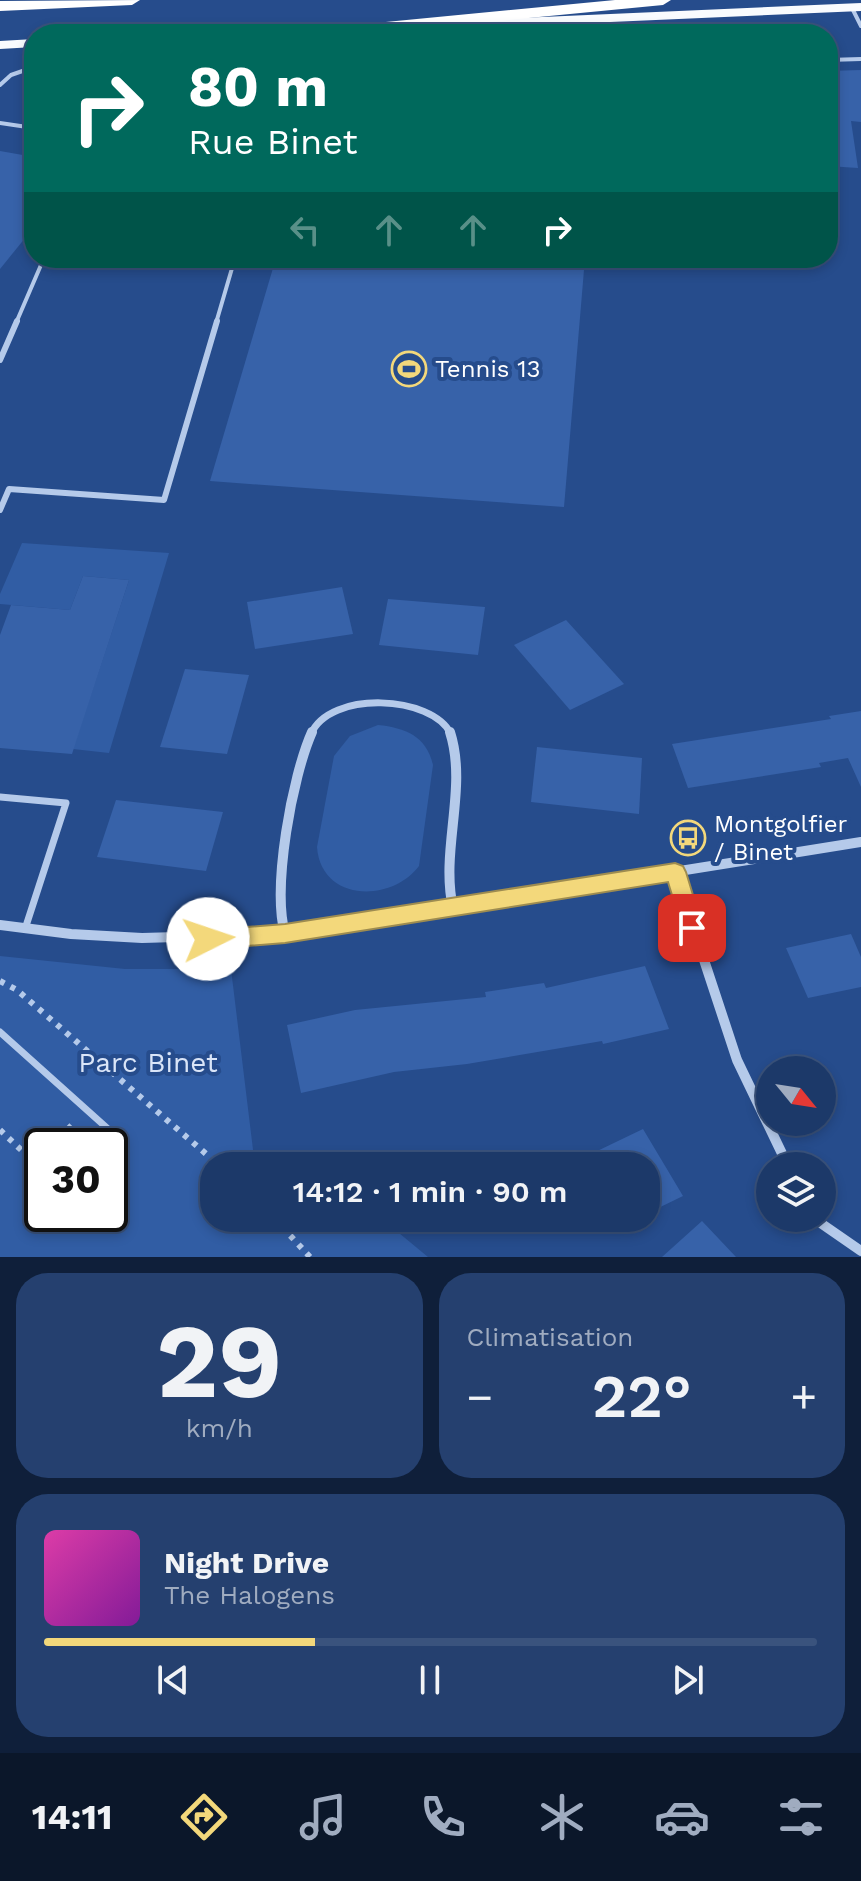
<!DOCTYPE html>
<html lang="fr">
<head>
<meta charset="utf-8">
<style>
	:root { --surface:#1c3969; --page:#25406f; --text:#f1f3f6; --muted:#a0acc0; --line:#3a537d; --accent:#f3d87b }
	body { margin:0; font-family:"Work Sans",sans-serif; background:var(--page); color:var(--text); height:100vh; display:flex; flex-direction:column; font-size:30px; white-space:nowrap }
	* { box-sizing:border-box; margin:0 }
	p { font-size:26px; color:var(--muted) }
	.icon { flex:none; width:44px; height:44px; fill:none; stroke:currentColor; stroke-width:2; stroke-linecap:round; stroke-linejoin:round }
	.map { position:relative; height:1257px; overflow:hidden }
	.drawer { display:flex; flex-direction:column; gap:16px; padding:16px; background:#0f1f3a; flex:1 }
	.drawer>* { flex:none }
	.top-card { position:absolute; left:24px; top:24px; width:814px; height:244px; border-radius:32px; box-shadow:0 4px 12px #0003,0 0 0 2px var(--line); background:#00695c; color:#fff; overflow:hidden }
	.needle { width:52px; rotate:120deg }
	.controls { position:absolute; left:756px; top:1056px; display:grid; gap:16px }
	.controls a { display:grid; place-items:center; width:80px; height:80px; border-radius:50%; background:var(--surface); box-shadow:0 4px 12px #0003,0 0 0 2px var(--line); font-size:40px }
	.speed { position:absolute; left:24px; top:1128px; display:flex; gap:16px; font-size:40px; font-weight:700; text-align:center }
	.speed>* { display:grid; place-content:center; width:104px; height:104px; border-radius:50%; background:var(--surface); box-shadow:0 4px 12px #0003,0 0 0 2px var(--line); line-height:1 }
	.speed .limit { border:4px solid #111; border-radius:12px; background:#fff; color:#111 }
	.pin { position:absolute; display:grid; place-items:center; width:68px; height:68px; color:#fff; margin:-34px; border-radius:16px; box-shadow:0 4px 12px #0006 }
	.me { position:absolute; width:88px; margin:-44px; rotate:86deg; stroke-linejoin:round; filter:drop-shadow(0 0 6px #0008) }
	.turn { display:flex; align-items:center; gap:28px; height:168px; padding:0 32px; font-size:36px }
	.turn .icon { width:104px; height:104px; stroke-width:2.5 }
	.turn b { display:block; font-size:56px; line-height:68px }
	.lanes { display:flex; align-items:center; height:76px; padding:0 32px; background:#0003; justify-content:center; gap:40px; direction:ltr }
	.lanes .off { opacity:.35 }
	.big { font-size:60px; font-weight:600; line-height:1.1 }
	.drawer .card { flex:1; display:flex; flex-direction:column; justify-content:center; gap:12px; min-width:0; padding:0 28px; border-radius:32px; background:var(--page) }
	.drawer .dial { align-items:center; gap:0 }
	.dial b { font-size:104px; line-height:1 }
	.song { display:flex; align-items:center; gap:24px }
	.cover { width:96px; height:96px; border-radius:12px; background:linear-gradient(135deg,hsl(320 70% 55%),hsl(290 70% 35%)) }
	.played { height:8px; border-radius:4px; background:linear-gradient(90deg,var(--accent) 35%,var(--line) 35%) }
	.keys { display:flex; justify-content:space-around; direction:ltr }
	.heat { display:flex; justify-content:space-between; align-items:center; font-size:44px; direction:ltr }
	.drawer .tiles { flex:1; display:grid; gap:16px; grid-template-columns:1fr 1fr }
	.card:last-child { grid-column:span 2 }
	.trip { position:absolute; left:200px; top:1152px; width:460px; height:80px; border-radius:32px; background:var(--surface); box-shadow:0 4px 12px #0003,0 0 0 2px var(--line); font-weight:600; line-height:80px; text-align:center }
	.tabs { display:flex; height:128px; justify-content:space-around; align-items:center; background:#0b172a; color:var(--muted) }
	.tabs .icon { width:56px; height:56px }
	.tabs .current { color:var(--accent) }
	.tabs b { font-size:36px; color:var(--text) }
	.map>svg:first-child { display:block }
</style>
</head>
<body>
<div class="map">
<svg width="861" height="1257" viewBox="0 0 861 1257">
	<rect width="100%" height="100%" fill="#264c8c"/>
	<g fill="#315da4" fill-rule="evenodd">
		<polygon points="22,543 169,553 109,753 73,749 129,580 83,576 70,610 0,604 0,594"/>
		<path d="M378,725C406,728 426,736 433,765L419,866C391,903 321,902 317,847L334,756L350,736Z"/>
		<path d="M0,956L125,969H231L255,1166H214V1218H397L399,1233L428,1257H0ZM42,1146H110V1214H42Z"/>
	</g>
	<g fill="#3762a9">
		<polygon points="861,70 861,122 851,121 858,168 828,166 828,71"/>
		<polygon points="0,151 34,157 34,227 0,269"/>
		<polygon points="276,258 585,258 564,507 210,481"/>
		<polygon points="83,576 129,580 72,754 0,748 0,635 11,605 70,610"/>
		<polygon points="342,587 353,634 255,649 247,602"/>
		<polygon points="388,599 485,607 478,655 379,645"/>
		<polygon points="566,620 624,684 570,710 514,645"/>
		<polygon points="185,669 249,675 227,754 160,747"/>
		<polygon points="861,711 861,787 848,758 819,763 821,767 688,788 672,744 831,719 829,716"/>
		<polygon points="537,747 642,758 639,814 531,802"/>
		<polygon points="116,800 223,812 206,871 97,857"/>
		<polygon points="851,934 861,957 861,987 808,998 786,948"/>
		<polygon points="645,966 669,1029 603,1044 602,1041 467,1064 394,1072 301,1093 287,1025 355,1010 486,997 485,992 544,983 546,988"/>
		<polygon points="643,1129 683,1196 646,1214 646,1166 566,1166"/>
		<polygon points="702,1221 736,1257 662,1257"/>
	</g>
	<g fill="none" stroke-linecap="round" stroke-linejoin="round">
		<g stroke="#b5caea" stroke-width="6" stroke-dasharray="5 7" stroke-linecap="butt">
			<polyline points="0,981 17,990 220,1166"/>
			<polyline points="0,1130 34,1162 42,1155"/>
			<polyline points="51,1146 73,1124"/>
			<polyline points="274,1218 310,1257"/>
		</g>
		<g stroke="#b5caea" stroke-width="4">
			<polyline points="852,8 861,26"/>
			<polyline points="828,60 861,59"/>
			<polyline points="0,85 11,75 34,67"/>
			<polyline points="0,123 34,128"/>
			<polyline points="16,323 44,258"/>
			<polyline points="216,323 235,258"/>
		</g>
		<g stroke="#b5caea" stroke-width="6">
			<polyline points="0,360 17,321"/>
			<polyline points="0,510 9,489 164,500 217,321"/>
		</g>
		<g stroke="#b5caea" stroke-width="7">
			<polyline points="0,797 66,803 25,929"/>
			<polyline points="0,1032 117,1137 122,1152 110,1172"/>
		</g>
		<path stroke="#b5caea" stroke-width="7" d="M311,734C330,690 432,695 451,734"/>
		<g stroke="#b5caea" stroke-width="10">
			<path d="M450,732C468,788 440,850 453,908"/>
			<polyline points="675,872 737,1060 788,1166"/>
			<polyline points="0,925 71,934 142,938 285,934 861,842"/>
			<path d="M285,934C272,887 292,777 312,732"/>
			<polyline points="819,1218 822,1224 861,1251"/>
		</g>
		<g fill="#f9fbfe" fill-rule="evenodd">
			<polygon points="861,3 861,11 429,30 422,26 429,22"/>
			<polygon points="385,24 390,25 390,31 244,34 251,30"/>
			<polygon points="34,39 34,47 0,49 0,41"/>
		</g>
		<g fill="#fff" fill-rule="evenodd">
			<polygon points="140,0 132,5 0,11 0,1"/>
			<polygon points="615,0 671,0 663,5 365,34 357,29 365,24"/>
		</g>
	</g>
	<polygon fill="#f3d87b" stroke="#9e8c50" stroke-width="2" points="675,863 683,866 686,872 703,928 700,935 692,937 685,935 682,928 668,882 285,943 208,949 201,946 198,939 201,933 208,930 285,924"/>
	<defs>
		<g id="stadium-ring" transform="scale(1.8)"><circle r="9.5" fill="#264c8c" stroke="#f3d87b" stroke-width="1.5"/><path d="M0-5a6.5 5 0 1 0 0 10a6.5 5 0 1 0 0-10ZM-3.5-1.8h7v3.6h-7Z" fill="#f3d87b"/></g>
		<g id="bus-ring" transform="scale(1.8)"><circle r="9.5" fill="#264c8c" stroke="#f3d87b" stroke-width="1.5"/><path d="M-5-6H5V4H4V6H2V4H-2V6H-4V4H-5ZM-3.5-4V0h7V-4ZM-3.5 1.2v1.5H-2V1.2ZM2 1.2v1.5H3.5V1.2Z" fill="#f3d87b"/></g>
	</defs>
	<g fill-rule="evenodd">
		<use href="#stadium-ring" x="409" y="369"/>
		<use href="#bus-ring" x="688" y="838"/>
	</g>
	<g text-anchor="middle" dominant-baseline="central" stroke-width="8" stroke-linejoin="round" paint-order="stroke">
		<g font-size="24" fill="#fff" stroke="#264c8c" text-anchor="start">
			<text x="435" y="369">Tennis 13</text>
			<text x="714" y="824">Montgolfier<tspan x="714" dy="28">/ Binet</tspan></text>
		</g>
		<g font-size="28" fill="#dae5f8" stroke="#264c8c">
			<text x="148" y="1062">Parc Binet</text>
		</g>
	</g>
</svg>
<div class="controls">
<a><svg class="needle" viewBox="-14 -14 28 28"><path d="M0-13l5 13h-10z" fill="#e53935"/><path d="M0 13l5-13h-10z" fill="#a0acc0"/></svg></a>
<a><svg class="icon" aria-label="layers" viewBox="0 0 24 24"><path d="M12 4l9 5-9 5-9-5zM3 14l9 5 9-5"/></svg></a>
</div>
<div class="speed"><div class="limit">30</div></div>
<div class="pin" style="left:692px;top:928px;background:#d93025"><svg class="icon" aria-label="arrive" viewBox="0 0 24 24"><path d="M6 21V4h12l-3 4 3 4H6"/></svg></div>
<svg class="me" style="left:208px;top:939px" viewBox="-20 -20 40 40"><circle r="19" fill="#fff"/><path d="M0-13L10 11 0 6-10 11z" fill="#f3d87b"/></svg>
<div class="trip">14:12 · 1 min · 90 m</div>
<div class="top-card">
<div class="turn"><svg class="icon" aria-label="right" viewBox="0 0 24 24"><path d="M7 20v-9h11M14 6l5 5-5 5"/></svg><div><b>80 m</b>Rue Binet</div></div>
<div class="lanes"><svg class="icon off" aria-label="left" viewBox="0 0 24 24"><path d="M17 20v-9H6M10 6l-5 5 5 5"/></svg><svg class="icon off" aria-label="ahead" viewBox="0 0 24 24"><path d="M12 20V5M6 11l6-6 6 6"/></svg><svg class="icon off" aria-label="ahead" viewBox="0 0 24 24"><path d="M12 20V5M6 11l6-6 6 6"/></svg><svg class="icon" aria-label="right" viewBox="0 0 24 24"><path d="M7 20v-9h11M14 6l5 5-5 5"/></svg></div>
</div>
</div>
<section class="drawer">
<div class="tiles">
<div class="card dial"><b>29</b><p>km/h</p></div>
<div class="card"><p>Climatisation</p>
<div class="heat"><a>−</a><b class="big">22°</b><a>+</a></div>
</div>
<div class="card">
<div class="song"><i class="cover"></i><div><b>Night Drive</b><p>The Halogens</p></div></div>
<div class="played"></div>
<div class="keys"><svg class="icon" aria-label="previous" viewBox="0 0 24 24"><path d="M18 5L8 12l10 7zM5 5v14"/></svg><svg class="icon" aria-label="pause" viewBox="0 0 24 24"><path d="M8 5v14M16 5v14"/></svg><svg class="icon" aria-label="next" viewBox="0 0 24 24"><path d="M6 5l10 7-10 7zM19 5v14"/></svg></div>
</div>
</div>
</section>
<nav class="tabs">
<b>14:11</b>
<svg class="icon current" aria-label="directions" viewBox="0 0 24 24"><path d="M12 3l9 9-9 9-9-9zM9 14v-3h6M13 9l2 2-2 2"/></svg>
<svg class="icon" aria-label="music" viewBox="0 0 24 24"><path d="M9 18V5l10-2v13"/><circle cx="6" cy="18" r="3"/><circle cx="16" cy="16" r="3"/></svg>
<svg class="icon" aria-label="phone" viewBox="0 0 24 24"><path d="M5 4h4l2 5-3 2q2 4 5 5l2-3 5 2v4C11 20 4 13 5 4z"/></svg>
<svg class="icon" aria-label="climate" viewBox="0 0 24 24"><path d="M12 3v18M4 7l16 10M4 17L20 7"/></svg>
<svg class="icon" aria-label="car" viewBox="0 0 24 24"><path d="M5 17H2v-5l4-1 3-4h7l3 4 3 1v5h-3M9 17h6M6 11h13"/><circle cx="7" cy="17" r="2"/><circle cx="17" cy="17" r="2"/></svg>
<svg class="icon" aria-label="filters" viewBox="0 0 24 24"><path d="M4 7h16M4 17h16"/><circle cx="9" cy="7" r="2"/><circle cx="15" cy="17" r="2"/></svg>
</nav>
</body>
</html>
